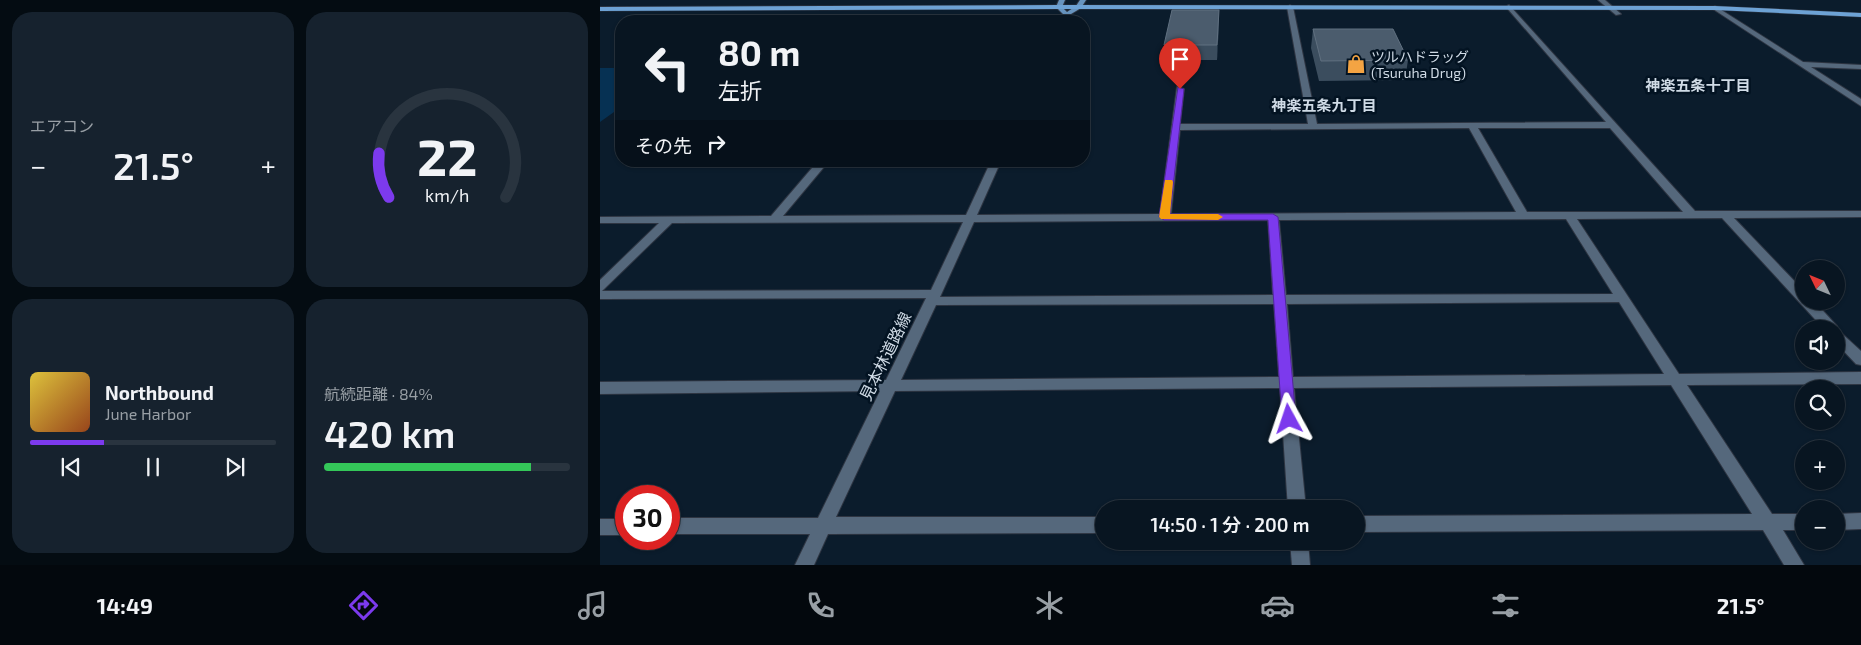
<!DOCTYPE html>
<html lang="ja">
<head>
<meta charset="utf-8">
<style>
	:root { --surface:#081521; --page:#16222e; --text:#f1f3f6; --muted:#989fa5; --line:#29343f; --accent:#7c3aed }
	body { margin:0; font-family:"Exo 2","Noto Sans JP",sans-serif; background:var(--page); color:var(--text); height:100vh; display:flex; flex-direction:column; font-size:19px; white-space:nowrap }
	* { box-sizing:border-box; margin:0 }
	p { font-size:16px; color:var(--muted) }
	.icon { flex:none; width:28px; height:28px; fill:none; stroke:currentColor; stroke-width:2; stroke-linecap:round; stroke-linejoin:round }
	.map { position:relative; flex:1; overflow:hidden }
	.drawer { display:flex; flex-direction:column; gap:12px; padding:12px; background:#040c12; width:600px }
	.drawer>* { flex:none }
	.top-card { position:absolute; left:15px; top:15px; width:475px; height:152px; border-radius:20px; box-shadow:0 1px 4px #0004,0 0 0 1px var(--line); background:#081521; color:var(--text); overflow:hidden }
	.needle { width:32px; rotate:313deg }
	.controls { position:absolute; left:1195px; top:260px; display:grid; gap:10px }
	.controls a { display:grid; place-items:center; width:50px; height:50px; border-radius:50%; background:var(--surface); box-shadow:0 1px 4px #0004,0 0 0 1px var(--line); font-size:25px }
	.speed { position:absolute; left:15px; top:485px; display:flex; gap:10px; font-size:25px; font-weight:700; text-align:center }
	.speed>* { display:grid; place-content:center; width:65px; height:65px; border-radius:50%; background:var(--surface); box-shadow:0 1px 4px #0004,0 0 0 1px var(--line); line-height:1 }
	.speed .limit { border:8px solid #d22; background:#fff; color:#111 }
	.pin { position:absolute; display:grid; place-items:center; width:42px; height:42px; color:#fff; margin:-51px -21px; border-radius:50% 50% 50% 0; rotate:-45deg; box-shadow:0 0 5px #0007 }
	.pin .icon { rotate:45deg }
	.me { position:absolute; width:55px; margin:-28px; rotate:355deg; stroke-linejoin:round; filter:drop-shadow(0 0 4px #0008) }
	.turn { display:flex; align-items:center; gap:18px; height:105px; padding:0 20px; font-size:22px }
	.turn .icon { width:65px; height:65px; stroke-width:2.5 }
	.turn b { display:block; font-size:35px; line-height:42px }
	.then { display:flex; align-items:center; height:48px; padding:0 20px; background:#0003; gap:10px; font-size:19px }
	.big { font-size:38px; font-weight:600; line-height:1.1 }
	.drawer .tile { flex:1; display:flex; flex-direction:column; justify-content:center; gap:8px; min-width:0; padding:0 18px; border-radius:20px; background:var(--page) }
	.drawer .dial { align-items:center; gap:0 }
	.dial svg { height:130px; overflow:visible; fill:none; stroke:var(--line); stroke-width:7; stroke-linecap:round; text-anchor:middle }
	.dial text { fill:var(--text); stroke:none }
	.song { display:flex; align-items:center; gap:15px }
	.cover { width:60px; height:60px; border-radius:8px; background:linear-gradient(135deg,hsl(50 70% 55%),hsl(20 70% 35%)) }
	.played { height:5px; border-radius:2px; background:linear-gradient(90deg,var(--accent) 30%,var(--line) 30%) }
	.keys { display:flex; justify-content:space-around; direction:ltr }
	.heat { display:flex; justify-content:space-between; align-items:center; font-size:28px; direction:ltr }
	.charge { height:8px; border-radius:4px; background:linear-gradient(90deg,#34c759 84%,var(--line) 0) }
	.drawer .tiles { flex:1; display:grid; gap:12px; grid-template-columns:repeat(2,1fr) }
	.trip { position:absolute; left:495px; top:500px; width:270px; height:50px; border-radius:25px; background:var(--surface); box-shadow:0 1px 4px #0004,0 0 0 1px var(--line); font-weight:600; line-height:50px; text-align:center }
	.tab-bar { display:flex; height:80px; justify-content:space-around; align-items:center; background:#03080d; color:var(--muted) }
	.tab-bar .icon { width:35px; height:35px }
	.tab-bar .active { color:var(--accent) }
	.tab-bar b { font-size:22px; color:var(--text) }
	main { display:flex; flex:1; min-height:0 }
	.map>svg:first-child { display:block }
</style>
</head>
<body>
<main>
<section class="drawer">
<div class="tiles">
<div class="tile"><p>エアコン</p>
<div class="heat"><a>−</a><b class="big">21.5°</b><a>+</a></div>
</div>
<div class="tile dial"><svg viewBox="0 0 100 80">
<path d="M14 69A42 42 0 1 1 86 69"/>
<path d="M14 69A42 42 0 0 1 8 42" stroke="#7c3aed"/>
<text x="50" y="56" font-size="32" font-weight="700">22</text>
<text x="50" y="72" font-size="11">km/h</text>
</svg></div>
<div class="tile">
<div class="song"><i class="cover"></i><div><b>Northbound</b><p>June Harbor</p></div></div>
<div class="played"></div>
<div class="keys"><svg class="icon" aria-label="previous" viewBox="0 0 24 24"><path d="M18 5L8 12l10 7zM5 5v14"/></svg><svg class="icon" aria-label="pause" viewBox="0 0 24 24"><path d="M8 5v14M16 5v14"/></svg><svg class="icon" aria-label="next" viewBox="0 0 24 24"><path d="M6 5l10 7-10 7zM19 5v14"/></svg></div>
</div>
<div class="tile"><p>航続距離 · 84%</p><b class="big">420 km</b><div class="charge"></div></div>
</div>
</section>
<div class="map">
<svg width="1261" height="565" viewBox="0 0 1261 565">
	<rect width="100%" height="100%" fill="#0b1c2c"/>
	<polygon fill="#063153" points="0,68 21,68 21,107 0,122"/>
	<g fill="none" stroke-linecap="round" stroke-linejoin="round">
		<g stroke="#2e3542" stroke-width="2">
			<g id="minor">
				<polygon points="998,0 1005,0 1021,14 1016,15"/>
				<path d="M690,5L693,7L717,124L1006,122L907,8V6L909,5L1095,211H1261V217L1134,218L1204,291V301H1214L1237,326L1238,330L1261,351V365L1256,364L1236,343V329H1224L1122,218L977,219L1079,374L1261,372V384L1087,385L1172,514H1204V530H1183L1204,565H1184L1163,530L756,532V516L1152,514L1071,385L694,388L706,509H688L680,388L295,391L236,517H504V533L228,534L214,565H195L210,534H69V518H218L280,391L0,394V382L286,380L326,298L0,299V280L59,223H0V217L171,216L218,161H229L183,216L366,215L391,161H401L377,215L560,214L577,87L584,89L580,124H708L687,7ZM869,128L916,212L571,214L580,130ZM878,128H1010L1083,212H927ZM966,219L1013,294L686,295L679,220ZM668,220L673,295L340,297L374,222ZM363,222L331,290L2,291L72,223ZM1019,302L1064,374L693,377L687,304ZM674,304L679,377L301,380L336,305Z"/>
				<polygon points="1115,6 1203,62 1261,65 1261,69 1211,67 1261,99 1261,106 1113,9 1112,8"/>
				<polygon points="466,13 469,15 466,21 460,21 464,14"/>
				<polygon points="1261,513 1261,529 1236,530 1236,514"/>
				<rect x="0" y="519" width="26" height="16"/>
				<polygon points="690,541 708,541 710,565 692,565"/>
			</g>
		</g>
		<g stroke="#2e3542" stroke-width="2">
			<polygon id="primary" points="459,0 465,0 462,7 467,12 476,6 480,0 486,0 481,8 466,17 456,7"/>
		</g>
		<g stroke="#2e3542" stroke-width="1">
			<polygon id="trunk" points="459,5 1115,6 1261,13 1261,17 1115,10 459,9 0,11 0,7"/>
		</g>
		<use href="#minor" fill="#55687c" fill-rule="evenodd"/>
		<use href="#primary" fill="#6794bf" fill-rule="evenodd"/>
		<use href="#trunk" fill="#6da2d5" fill-rule="evenodd"/>
	</g>
	<g fill="#3b4d5e">
		<polygon points="619,10 619,24 617,60 565,60 564,45"/>
		<polygon points="713,29 808,60 805,80 719,81 711,48"/>
	</g>
	<polygon fill="#213344" points="619,10 619,24 617,60 617,45"/>
	<g fill="#4b5c6d" stroke="#607080">
		<polygon points="572,10 619,10 617,45 564,45"/>
		<polygon points="713,29 793,29 808,60 721,61"/>
	</g>
	<polygon fill="#7c3aed" stroke="#51269a" points="578,87 584,89 570,214 673,214 678,217 696,419 694,423 689,424 684,423 682,419 668,220 564,220 559,217"/>
	<polygon fill="#f59e0b" points="565,180 572,180 573,182 570,214 618,214 623,217 618,220 561,219 559,217"/>
	<defs>
		<g id="shop-bare" transform="scale(1.5)"><path d="M-5-2.5h2.3a2.7 3.5 0 0 1 5.4 0H5L5.5 6h-11ZM-1.5-2.5h3a1.5 2.3 0 0 0-3 0Z" fill="#f4a443" stroke="#031322" stroke-width="2.5" paint-order="stroke"/></g>
	</defs>
	<g fill-rule="evenodd">
		<use href="#shop-bare" x="756" y="64"/>
	</g>
	<g text-anchor="middle" dominant-baseline="central" stroke-width="5" stroke-linejoin="round" paint-order="stroke">
		<g font-size="14" fill="#d0dbe6" stroke="#031322" text-anchor="start">
			<text x="771" y="56">ツルハドラッグ<tspan x="771" dy="16">(Tsuruha Drug)</tspan></text>
		</g>
		<g font-size="15" font-weight="bold" fill="#d0dbe6" stroke="#031322">
			<text x="1098" y="85">神楽五条十丁目</text>
			<text x="724" y="105">神楽五条九丁目</text>
		</g>
		<g font-size="16" fill="#d0dbe6" stroke="#031322">
			<text transform="translate(285 356) rotate(-64)">見本林道路線</text>
		</g>
	</g>
</svg>
<div class="controls">
<a><svg class="needle" viewBox="-14 -14 28 28"><path d="M0-13l5 13h-10z" fill="#e53935"/><path d="M0 13l5-13h-10z" fill="#989fa5"/></svg></a>
<a><svg class="icon" aria-label="sound" viewBox="0 0 24 24"><path d="M4 9h4l5-4v14l-5-4H4zM17 9q2 3 0 6"/></svg></a>
<a><svg class="icon" aria-label="search" viewBox="0 0 24 24"><circle cx="10" cy="10" r="6"/><path d="M15 15l6 6"/></svg></a>
<a>+</a>
<a>−</a>
</div>
<div class="speed"><div class="limit">30</div></div>
<div class="pin" style="left:580px;top:89px;background:#d93025"><svg class="icon" aria-label="arrive" viewBox="0 0 24 24"><path d="M6 21V4h12l-3 4 3 4H6"/></svg></div>
<svg class="me" style="left:689px;top:419px" viewBox="-20 -20 40 40"><path d="M0-17L14 15 0 8-14 15z" fill="#7c3aed" stroke="#fff" stroke-width="4"/></svg>
<div class="trip">14:50 · 1 分 · 200 m</div>
<div class="top-card">
<div class="turn"><svg class="icon" aria-label="left" viewBox="0 0 24 24"><path d="M17 20v-9H6M10 6l-5 5 5 5"/></svg><div><b>80 m</b>左折</div></div>
<div class="then">その先<svg class="icon" aria-label="right" viewBox="0 0 24 24"><path d="M7 20v-9h11M14 6l5 5-5 5"/></svg></div>
</div>
</div>
</main>
<nav class="tab-bar">
<b>14:49</b>
<svg class="icon active" aria-label="directions" viewBox="0 0 24 24"><path d="M12 3l9 9-9 9-9-9zM9 14v-3h6M13 9l2 2-2 2"/></svg>
<svg class="icon" aria-label="music" viewBox="0 0 24 24"><path d="M9 18V5l10-2v13"/><circle cx="6" cy="18" r="3"/><circle cx="16" cy="16" r="3"/></svg>
<svg class="icon" aria-label="phone" viewBox="0 0 24 24"><path d="M5 4h4l2 5-3 2q2 4 5 5l2-3 5 2v4C11 20 4 13 5 4z"/></svg>
<svg class="icon" aria-label="climate" viewBox="0 0 24 24"><path d="M12 3v18M4 7l16 10M4 17L20 7"/></svg>
<svg class="icon" aria-label="car" viewBox="0 0 24 24"><path d="M5 17H2v-5l4-1 3-4h7l3 4 3 1v5h-3M9 17h6M6 11h13"/><circle cx="7" cy="17" r="2"/><circle cx="17" cy="17" r="2"/></svg>
<svg class="icon" aria-label="filters" viewBox="0 0 24 24"><path d="M4 7h16M4 17h16"/><circle cx="9" cy="7" r="2"/><circle cx="15" cy="17" r="2"/></svg>
<b>21.5°</b>
</nav>
</body>
</html>
